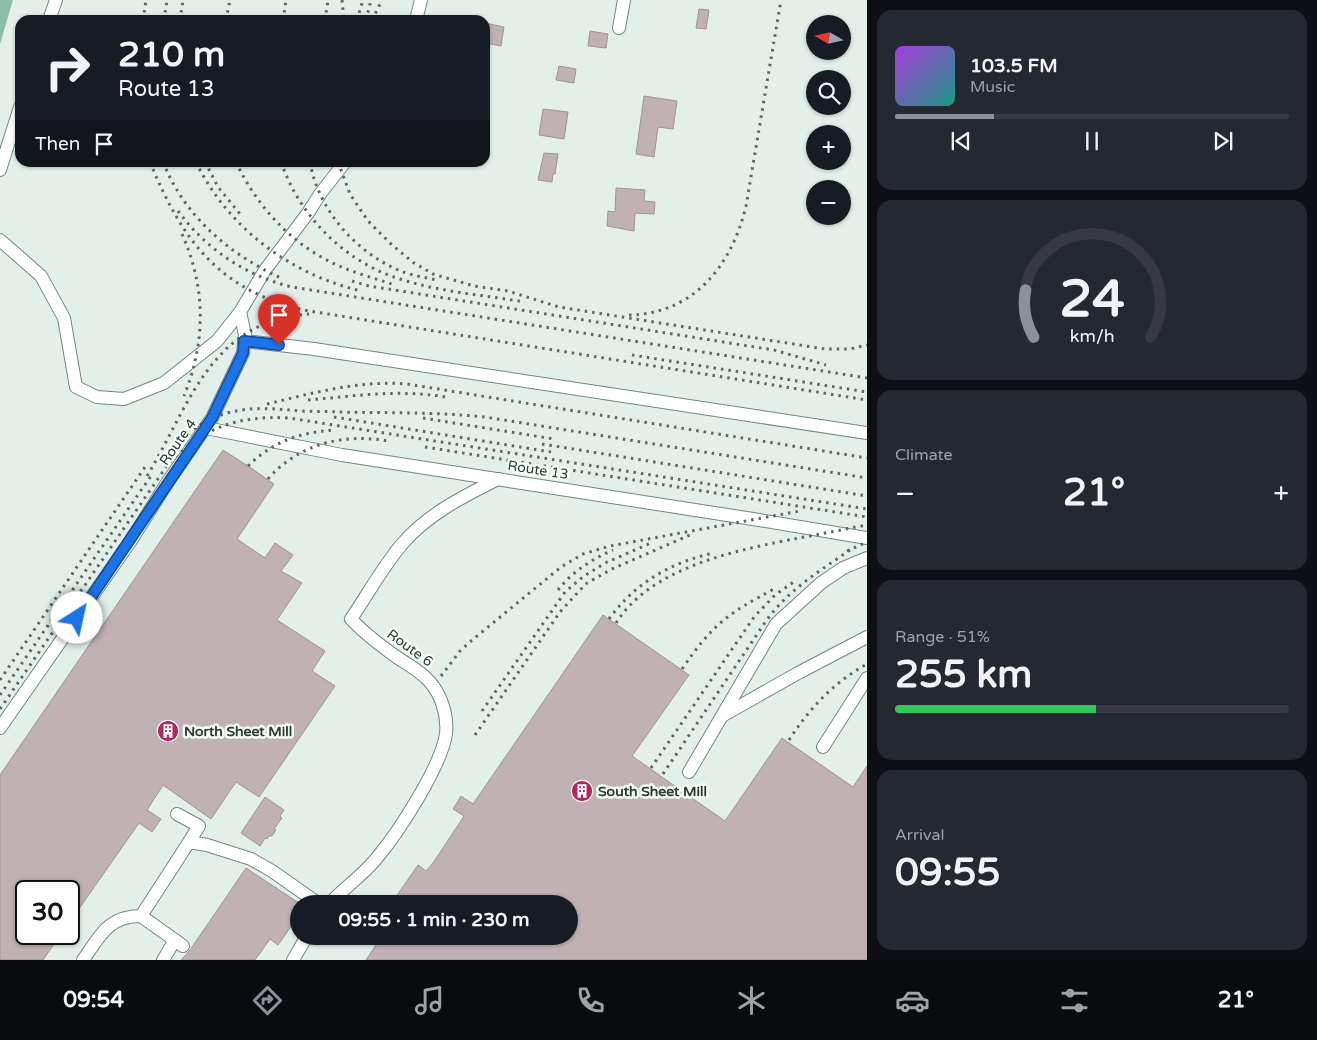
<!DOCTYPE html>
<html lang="en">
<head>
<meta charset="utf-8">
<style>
	:root { --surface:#171b24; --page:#242831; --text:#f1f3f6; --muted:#9ea1a6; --line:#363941; --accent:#8c9099 }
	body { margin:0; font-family:"Varela Round",sans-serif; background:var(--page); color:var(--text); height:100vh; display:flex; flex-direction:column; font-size:19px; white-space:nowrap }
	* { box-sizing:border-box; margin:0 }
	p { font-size:16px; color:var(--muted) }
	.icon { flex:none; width:28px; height:28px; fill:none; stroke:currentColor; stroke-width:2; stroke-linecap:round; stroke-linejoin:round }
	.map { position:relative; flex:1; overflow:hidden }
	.details { display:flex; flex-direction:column; gap:10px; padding:10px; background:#0d0f14; width:450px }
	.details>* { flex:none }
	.top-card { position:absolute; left:15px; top:15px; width:475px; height:152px; border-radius:15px; box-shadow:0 1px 4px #0004; background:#171b24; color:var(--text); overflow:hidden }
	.needle { width:32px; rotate:279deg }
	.tools { position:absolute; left:806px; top:15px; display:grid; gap:10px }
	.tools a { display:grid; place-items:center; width:45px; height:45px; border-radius:50%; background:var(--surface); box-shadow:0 1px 4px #0004; font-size:25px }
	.speed { position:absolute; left:15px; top:880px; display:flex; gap:10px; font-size:25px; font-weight:700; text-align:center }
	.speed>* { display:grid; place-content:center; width:65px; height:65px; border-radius:50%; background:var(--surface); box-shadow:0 1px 4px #0004; line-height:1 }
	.speed .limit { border:2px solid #111; border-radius:8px; background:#fff; color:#111 }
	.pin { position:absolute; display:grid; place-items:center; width:42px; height:42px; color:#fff; margin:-51px -21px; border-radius:50% 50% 50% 0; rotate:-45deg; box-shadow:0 0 5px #0007 }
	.pin .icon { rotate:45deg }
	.me { position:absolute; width:55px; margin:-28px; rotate:35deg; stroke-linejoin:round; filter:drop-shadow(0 0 4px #0008) }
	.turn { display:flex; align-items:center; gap:18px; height:105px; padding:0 20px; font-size:22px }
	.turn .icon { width:65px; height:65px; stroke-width:2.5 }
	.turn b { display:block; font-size:35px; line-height:42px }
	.then { display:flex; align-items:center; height:48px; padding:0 20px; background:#0003; gap:10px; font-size:19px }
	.big { font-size:38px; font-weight:800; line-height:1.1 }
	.details .card { flex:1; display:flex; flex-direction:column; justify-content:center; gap:8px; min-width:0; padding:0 18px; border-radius:15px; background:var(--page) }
	.details .dial { align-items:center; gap:0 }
	.dial svg { height:130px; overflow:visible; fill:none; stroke:var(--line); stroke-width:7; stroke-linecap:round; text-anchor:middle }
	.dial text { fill:var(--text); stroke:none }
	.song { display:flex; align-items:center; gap:15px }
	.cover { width:60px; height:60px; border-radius:8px; background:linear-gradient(135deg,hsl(280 70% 55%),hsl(170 70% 35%)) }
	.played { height:5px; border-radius:2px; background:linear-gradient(90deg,var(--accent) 25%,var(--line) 25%) }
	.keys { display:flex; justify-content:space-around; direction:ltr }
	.heat { display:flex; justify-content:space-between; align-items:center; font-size:28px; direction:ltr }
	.charge { height:8px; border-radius:4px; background:linear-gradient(90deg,#34c759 51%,var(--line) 0) }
	.trip { position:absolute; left:290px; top:895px; width:288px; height:50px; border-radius:25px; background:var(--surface); box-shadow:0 1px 4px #0004; font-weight:800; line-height:50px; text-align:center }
	.tabs { display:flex; height:80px; justify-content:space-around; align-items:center; background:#090b0e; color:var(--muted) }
	.tabs .icon { width:35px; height:35px }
	.tabs .active { color:var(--accent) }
	.tabs b { font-size:22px; color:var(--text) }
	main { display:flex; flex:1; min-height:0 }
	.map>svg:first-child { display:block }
</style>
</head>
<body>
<main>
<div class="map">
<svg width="867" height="960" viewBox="0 0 867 960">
	<rect width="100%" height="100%" fill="#e3f0ea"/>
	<polygon fill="#8ebea9" points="0,0 13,0 0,44"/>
	<g fill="#bfb1b4" stroke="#a09395">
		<polygon points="699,9 709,10 706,29 696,28"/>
		<polygon points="485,23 504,27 501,46 485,43"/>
		<polygon points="590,31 608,34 606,48 588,46"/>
		<polygon points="559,66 576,69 574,83 556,80"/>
		<polygon points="644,96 677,101 673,129 658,127 654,157 636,154"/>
		<polygon points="543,109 568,112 564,139 539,135"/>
		<polygon points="544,153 558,154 555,174 553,174 552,182 538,180"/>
		<polygon points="616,188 645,190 644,201 655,202 654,214 635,213 634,231 607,226 608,211 615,212"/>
		<polygon points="223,450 248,466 274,484 237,539 265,558 275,543 293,555 281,571 302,583 277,620 325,651 312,671 335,686 259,797 236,782 211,819 163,785 147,810 161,819 152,832 139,823 69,923 69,891 26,891 26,934 61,934 43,960 0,960 0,775"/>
		<polygon points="603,615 689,675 632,756 725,821 782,738 853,787 867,766 867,960 366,960 382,936 569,936 569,904 391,904 418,865 426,871 433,863 464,816 453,809 461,796 473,804"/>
		<polygon points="265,797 284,810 280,816 282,818 274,829 276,830 272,836 269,836 267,839 265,838 260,846 241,833"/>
		<polygon points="246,868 299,903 299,915 278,945 270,939 255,960 181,960 190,950"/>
	</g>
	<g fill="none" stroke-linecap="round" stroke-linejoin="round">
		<g stroke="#79857f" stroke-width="14">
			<g id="minor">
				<polyline points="49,20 56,0"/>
				<polyline points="416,20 421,0"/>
				<polyline points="619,28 624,0"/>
				<polyline points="0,170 20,107"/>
				<polyline points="0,240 41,276 64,318 76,387 97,397 124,399 164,383 217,341 240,312"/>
				<polyline points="244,341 314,349 867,433"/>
				<polyline points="206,428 342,455 753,519 867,538"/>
				<polyline points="722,716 800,672 867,637"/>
				<polyline points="0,728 132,539 167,483 212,418 243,353 245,335 240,312 265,270 308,213 320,194 345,162"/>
				<polyline points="823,747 867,678"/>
				<polyline points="689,772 776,624 821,583 843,568 867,558"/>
				<polyline points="177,814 199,826 189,842"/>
				<path d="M329,904C344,888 362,876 376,859C398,833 441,767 446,734C448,715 441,694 429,681C420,671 409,665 398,658C381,646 365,634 351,619C368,594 383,566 403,543C428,514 464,496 498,479"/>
				<polyline points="141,916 189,842 207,845 251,859 272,871 319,904"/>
				<polyline points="141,916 183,946"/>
				<path d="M83,960C100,936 108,916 141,916"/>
				<polyline points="163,960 175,940"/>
				<polyline points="293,960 307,936"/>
			</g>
		</g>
		<use href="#minor" stroke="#fff" stroke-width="12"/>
		<g stroke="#606763" stroke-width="3" stroke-dasharray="2.5 5" stroke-linecap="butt">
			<polyline points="342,0 344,20"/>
			<polyline points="143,20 146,0"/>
			<polyline points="164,20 167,0"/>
			<polyline points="180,20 183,0"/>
			<polyline points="226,20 230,0"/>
			<polyline points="283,20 286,0"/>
			<polyline points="325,20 328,0"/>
			<polyline points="357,20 363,0"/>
			<polyline points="366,20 371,0"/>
			<polyline points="372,20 382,0"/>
			<path d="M150,162C182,240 218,289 303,310L867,400"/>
			<path d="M163,162C185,217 229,254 281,278"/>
			<path d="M196,162C228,228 290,274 361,291"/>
			<polyline points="205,162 218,187 240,214"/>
			<path d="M236,162C258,209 296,249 344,268C359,274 376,279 392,284"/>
			<path d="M281,162C300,217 345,262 400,279C440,292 483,295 525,302"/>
			<path d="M310,162C318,209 354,250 396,269C409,275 423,277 437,280"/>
			<polyline points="338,162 350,194 368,221 392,245 414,263 433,274 474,286 508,291 559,307 825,349 850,349 867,345"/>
			<path d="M178,211C206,249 246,276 292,287L867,378"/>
			<path d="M182,234C206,288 206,341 184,396"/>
			<polyline points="352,281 369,286 774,350 826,365"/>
			<path d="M629,315C694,314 732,265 746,206L781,0"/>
			<polyline points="632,355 867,392"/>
			<path d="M308,400C354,396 400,389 445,397"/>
			<path d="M267,404C313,393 359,380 407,384L867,458"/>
			<polyline points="334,417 551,452"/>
			<polyline points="423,418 554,439"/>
			<polyline points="542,444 867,496"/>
			<polyline points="425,447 867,517"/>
			<path d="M167,455C182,438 197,424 218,416C241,407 266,408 290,410C306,412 323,411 339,412C388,413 436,412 485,417L867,478"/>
			<path d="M248,466C273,441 301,432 336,430"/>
			<path d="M147,476C190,405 210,321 309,314"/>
			<path d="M268,479C298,444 344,433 388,441"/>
			<polyline points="847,551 867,542"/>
			<path d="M558,590C572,572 592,559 613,550"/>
			<path d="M609,619C635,583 671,562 714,553"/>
			<path d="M616,623C652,566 738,550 799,538C822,534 844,529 867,525"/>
			<path d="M682,669C712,625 728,613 776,588"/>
			<polyline points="441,676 460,651 471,641 561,567 583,554 610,546 800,511"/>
			<polyline points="0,680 145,467"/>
			<polyline points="0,695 153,473"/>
			<path d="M0,709L166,467C200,428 238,415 289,418L867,509"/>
			<polyline points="482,711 565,592 584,576 607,562 651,543"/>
			<polyline points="475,735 560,612 580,590 587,583 612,569 690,535"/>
			<path d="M789,740C809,709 834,682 867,664"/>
			<polyline points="651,768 754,617 775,595 795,581"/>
			<path d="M663,774L766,621C789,589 821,570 853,548"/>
		</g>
	</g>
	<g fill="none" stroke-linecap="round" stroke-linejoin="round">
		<g stroke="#114b97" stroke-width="12">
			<polyline id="route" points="77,618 212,418 243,353 244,341 279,345"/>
		</g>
		<use href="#route" stroke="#1a73e8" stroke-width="9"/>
	</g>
	<defs>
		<g id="building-disc" transform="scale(1.125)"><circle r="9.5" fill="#b3265e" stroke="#f1fef7"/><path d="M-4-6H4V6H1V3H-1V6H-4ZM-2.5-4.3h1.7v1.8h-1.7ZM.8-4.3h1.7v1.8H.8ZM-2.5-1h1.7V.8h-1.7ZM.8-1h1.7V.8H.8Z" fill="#fff"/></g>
	</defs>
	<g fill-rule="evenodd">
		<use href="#building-disc" x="168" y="731"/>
		<use href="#building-disc" x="582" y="791"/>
	</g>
	<g text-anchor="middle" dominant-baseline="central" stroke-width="5" stroke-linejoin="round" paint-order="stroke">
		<g font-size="14" fill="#333835" stroke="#f1fef7">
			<text transform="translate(178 442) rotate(-55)">Route 4</text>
			<text transform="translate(538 470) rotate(9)">Route 13</text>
			<text transform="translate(410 648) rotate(36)">Route 6</text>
		</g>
		<g font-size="14" font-weight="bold" fill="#333835" stroke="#f1fef7" text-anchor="start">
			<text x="184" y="731">North Sheet Mill</text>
			<text x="598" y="791">South Sheet Mill</text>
		</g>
	</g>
</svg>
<div class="tools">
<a><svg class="needle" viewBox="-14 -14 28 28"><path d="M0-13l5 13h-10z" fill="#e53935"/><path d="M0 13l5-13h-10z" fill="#9ea1a6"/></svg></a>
<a><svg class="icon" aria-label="search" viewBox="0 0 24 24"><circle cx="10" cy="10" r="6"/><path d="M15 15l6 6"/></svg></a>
<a>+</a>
<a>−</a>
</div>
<div class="speed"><div class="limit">30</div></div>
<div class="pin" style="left:279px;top:345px;background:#d93025"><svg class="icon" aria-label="arrive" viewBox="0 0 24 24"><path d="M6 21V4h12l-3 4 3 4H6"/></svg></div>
<svg class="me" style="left:77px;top:618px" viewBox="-20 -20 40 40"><circle r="19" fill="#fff"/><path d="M0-13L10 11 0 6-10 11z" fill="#1a73e8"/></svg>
<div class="trip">09:55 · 1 min · 230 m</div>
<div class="top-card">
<div class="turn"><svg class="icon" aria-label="right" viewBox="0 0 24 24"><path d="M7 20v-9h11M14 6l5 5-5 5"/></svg><div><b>210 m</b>Route 13</div></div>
<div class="then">Then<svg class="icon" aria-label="arrive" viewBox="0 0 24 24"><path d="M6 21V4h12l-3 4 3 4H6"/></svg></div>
</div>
</div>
<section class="details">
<div class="card">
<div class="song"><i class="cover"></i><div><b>103.5 FM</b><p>Music</p></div></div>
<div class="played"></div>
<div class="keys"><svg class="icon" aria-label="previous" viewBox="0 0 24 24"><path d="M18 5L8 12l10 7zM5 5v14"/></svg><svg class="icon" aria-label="pause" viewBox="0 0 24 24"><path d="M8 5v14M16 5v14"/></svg><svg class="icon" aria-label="next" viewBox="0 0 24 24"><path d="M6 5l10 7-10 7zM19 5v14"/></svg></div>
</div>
<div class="card dial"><svg viewBox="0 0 100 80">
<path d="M14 69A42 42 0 1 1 86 69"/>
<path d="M14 69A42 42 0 0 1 9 40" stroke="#8c9099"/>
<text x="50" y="56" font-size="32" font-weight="700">24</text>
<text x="50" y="72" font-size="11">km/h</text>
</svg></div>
<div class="card"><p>Climate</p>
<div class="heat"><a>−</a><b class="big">21°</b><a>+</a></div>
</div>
<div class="card"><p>Range · 51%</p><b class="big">255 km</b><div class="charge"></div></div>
<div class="card"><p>Arrival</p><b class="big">09:55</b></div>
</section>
</main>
<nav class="tabs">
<b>09:54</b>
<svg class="icon active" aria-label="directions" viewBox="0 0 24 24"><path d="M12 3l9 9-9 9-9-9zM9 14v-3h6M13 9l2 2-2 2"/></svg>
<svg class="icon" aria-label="music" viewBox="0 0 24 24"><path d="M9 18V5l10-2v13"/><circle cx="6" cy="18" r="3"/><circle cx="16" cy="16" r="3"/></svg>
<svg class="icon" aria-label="phone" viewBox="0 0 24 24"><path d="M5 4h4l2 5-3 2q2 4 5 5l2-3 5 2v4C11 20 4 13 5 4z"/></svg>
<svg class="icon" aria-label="climate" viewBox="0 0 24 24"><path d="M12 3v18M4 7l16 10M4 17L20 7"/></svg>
<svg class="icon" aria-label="car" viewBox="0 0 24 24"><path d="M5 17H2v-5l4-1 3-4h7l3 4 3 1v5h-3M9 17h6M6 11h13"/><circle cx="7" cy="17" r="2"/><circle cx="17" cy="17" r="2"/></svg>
<svg class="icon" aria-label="filters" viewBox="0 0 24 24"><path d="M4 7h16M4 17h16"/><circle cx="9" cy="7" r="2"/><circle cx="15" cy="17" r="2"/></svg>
<b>21°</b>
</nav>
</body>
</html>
